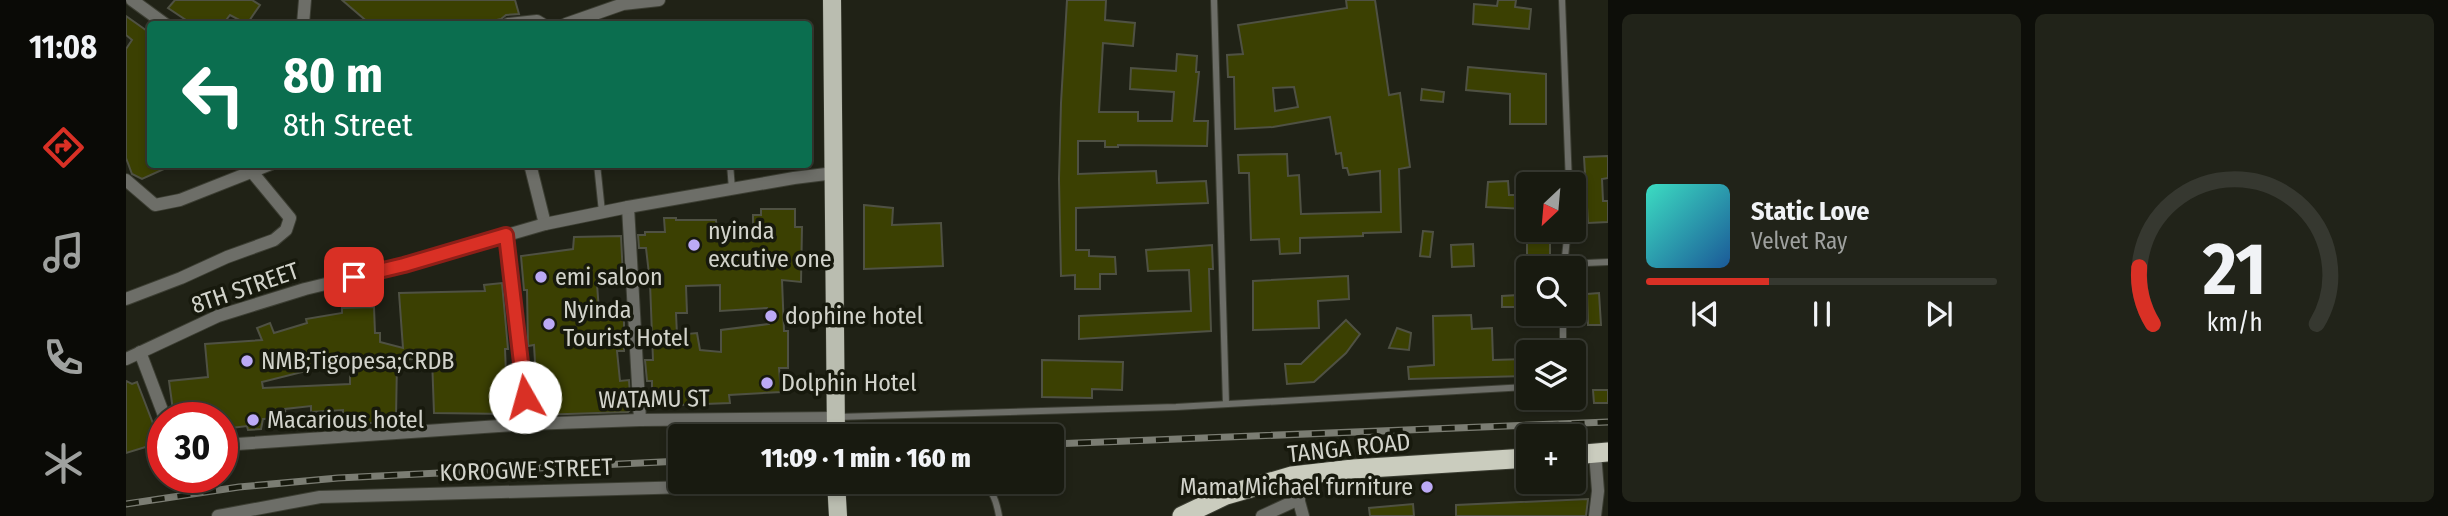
<!DOCTYPE html>
<html lang="en">
<head>
<meta charset="utf-8">
<style>
	:root { --surface:#181a10; --page:#212319; --text:#f1f3f6; --muted:#9fa19f; --line:#363830; --accent:#d93025 }
	body { margin:0; font-family:"Fira Sans Condensed",sans-serif; background:var(--page); color:var(--text); height:100vh; display:flex; flex-direction:column; font-size:26px; white-space:nowrap }
	* { box-sizing:border-box; margin:0 }
	p { font-size:23px; color:var(--muted) }
	.icon { flex:none; width:38px; height:38px; fill:none; stroke:currentColor; stroke-width:2; stroke-linecap:round; stroke-linejoin:round }
	.map { position:relative; flex:1; overflow:hidden }
	.side { display:flex; flex-direction:column; gap:14px; padding:14px; background:#0d0e09; width:840px }
	.side>* { flex:none }
	.guide { position:absolute; left:21px; top:21px; width:665px; height:147px; border-radius:7px; box-shadow:0 4px 10px #0003,0 0 0 2px var(--line); background:#0b6e4f; color:#fff; overflow:hidden }
	.needle { width:46px; rotate:206deg }
	.tools { position:absolute; left:1390px; top:172px; display:grid; gap:14px }
	.tools a { display:grid; place-items:center; width:70px; height:70px; border-radius:7px; background:var(--surface); box-shadow:0 4px 10px #0003,0 0 0 2px var(--line); font-size:35px }
	.speed { position:absolute; left:21px; top:402px; display:flex; gap:14px; font-size:35px; font-weight:700; text-align:center }
	.speed>* { display:grid; place-content:center; width:91px; height:91px; border-radius:50%; background:var(--surface); box-shadow:0 4px 10px #0003,0 0 0 2px var(--line); line-height:1 }
	.speed .limit { border:10px solid #d22; background:#fff; color:#111 }
	.pin { position:absolute; display:grid; place-items:center; width:60px; height:60px; color:#fff; margin:-30px; border-radius:14px; box-shadow:0 4px 10px #0006 }
	.me { position:absolute; width:77px; margin:-38px; rotate:353deg; stroke-linejoin:round; filter:drop-shadow(0 0 5px #0008) }
	.turn { display:flex; align-items:center; gap:24px; height:147px; padding:0 21px; font-size:32px }
	.turn .icon { width:91px; height:91px; stroke-width:2.5 }
	.turn b { display:block; font-size:49px; line-height:60px }
	.side .widget { flex:1; display:flex; flex-direction:column; justify-content:center; gap:10px; min-width:0; padding:0 24px; border-radius:10px; background:var(--page) }
	.side .dial { align-items:center; gap:0 }
	.dial svg { height:182px; overflow:visible; fill:none; stroke:var(--line); stroke-width:7; stroke-linecap:round; text-anchor:middle }
	.dial text { fill:var(--text); stroke:none }
	.song { display:flex; align-items:center; gap:21px }
	.cover { width:84px; height:84px; border-radius:10px; background:linear-gradient(135deg,hsl(170 70% 55%),hsl(210 70% 35%)) }
	.played { height:7px; border-radius:4px; background:linear-gradient(90deg,var(--accent) 35%,var(--line) 35%) }
	.keys { display:flex; justify-content:space-around; direction:ltr }
	.side .tiles { flex:1; display:grid; gap:14px; grid-template-columns:repeat(2,1fr) }
	.trip { position:absolute; left:542px; top:424px; width:396px; height:70px; border-radius:7px; background:var(--surface); box-shadow:0 4px 10px #0003,0 0 0 2px var(--line); font-weight:800; line-height:70px; text-align:center }
	main { display:flex; flex:1; min-height:0 }
	.tab-bar { display:flex; flex-direction:column; width:126px; justify-content:space-around; align-items:center; background:#0a0a06; color:var(--muted) }
	.tab-bar .icon { width:49px; height:49px }
	.tab-bar .current { color:var(--accent) }
	.tab-bar b { font-size:32px; color:var(--text) }
	.map>svg:first-child { display:block }
</style>
</head>
<body>
<main>
<nav class="tab-bar">
<b>11:08</b>
<svg class="icon current" aria-label="directions" viewBox="0 0 24 24"><path d="M12 3l9 9-9 9-9-9zM9 14v-3h6M13 9l2 2-2 2"/></svg>
<svg class="icon" aria-label="music" viewBox="0 0 24 24"><path d="M9 18V5l10-2v13"/><circle cx="6" cy="18" r="3"/><circle cx="16" cy="16" r="3"/></svg>
<svg class="icon" aria-label="phone" viewBox="0 0 24 24"><path d="M5 4h4l2 5-3 2q2 4 5 5l2-3 5 2v4C11 20 4 13 5 4z"/></svg>
<svg class="icon" aria-label="climate" viewBox="0 0 24 24"><path d="M12 3v18M4 7l16 10M4 17L20 7"/></svg>
</nav>
<div class="map">
<svg width="1482" height="516" viewBox="0 0 1482 516">
	<rect width="100%" height="100%" fill="#202216"/>
	<g fill="#3b4002" stroke="#4f5143" stroke-width="2" fill-rule="evenodd">
		<polygon points="49,0 126,0 134,5 121,24 104,15 97,24 66,24 42,8"/>
		<polygon points="216,0 389,0 393,14 380,15 375,19 353,24 244,24"/>
		<polygon points="941,0 980,0 979,20 1009,23 1007,46 977,43 973,112 1012,112 1012,121 1046,121 1048,92 1004,89 1005,68 1050,71 1051,54 1071,56 1070,72 1073,72 1068,121 1082,121 1081,146 992,145 992,147 979,147 979,141 952,141 952,174 1030,171 1031,183 1080,181 1082,203 950,208 950,250 963,250 963,256 989,257 990,274 974,274 974,289 949,289 949,275 935,276 933,179 935,103"/>
		<path d="M1220,0H1249L1263,95L1274,93L1284,167L1273,169L1275,232L1237,233V236L1174,238V253L1154,254L1153,239L1125,240L1123,173H1113L1112,155L1161,154L1162,176L1173,175L1175,214L1255,212L1254,171L1223,175L1221,168H1217L1215,153L1210,154L1204,117L1147,127L1109,129L1108,77H1102L1101,55L1117,54L1112,25L1221,8ZM1168,87L1172,107L1149,111L1147,88Z"/>
		<polygon points="1372,0 1390,0 1389,7 1405,9 1403,29 1347,24 1348,4 1371,6"/>
		<polygon points="0,16 24,33 24,164 49,164 16,179 6,174 0,158 0,49 6,40 0,35"/>
		<polygon points="1342,67 1420,74 1420,124 1384,124 1384,94 1340,90"/>
		<polygon points="1296,89 1318,92 1317,102 1295,100"/>
		<polygon points="1482,156 1482,178 1476,179 1477,201 1482,201 1482,222 1462,223 1458,157"/>
		<polygon points="1382,181 1383,195 1402,195 1402,209 1360,207 1362,182"/>
		<polygon points="738,205 767,208 766,225 815,223 817,266 738,269"/>
		<path d="M635,209H669V227H676L675,282L656,280L658,331H662V368H653L655,392L603,395L604,403L526,406V381H521L519,360H527L524,283L520,248H513L512,235H519V232H539L538,218H550V220H590L591,234L627,233V215H635ZM594,285V311L641,308L643,324L595,330V352L574,350L571,333L551,335L550,313H561L560,286Z"/>
		<polygon points="1297,231 1307,232 1304,257 1294,256"/>
		<polygon points="495,236 497,277 476,279 476,283 471,284 473,311 498,309 498,351 491,351 494,381 503,380 505,409 502,412 411,415 406,379 410,379 408,345 402,346 401,290 398,290 395,256 447,249 448,237"/>
		<polygon points="1401,242 1424,242 1424,268 1402,268 1402,315 1393,316 1393,307 1376,307 1376,296 1392,295 1390,267 1401,267"/>
		<polygon points="1347,244 1348,266 1326,267 1325,245"/>
		<polygon points="1086,245 1087,269 1083,269 1085,331 953,339 953,316 1065,311 1063,270 1022,271 1020,250"/>
		<polygon points="1222,276 1223,299 1192,301 1193,328 1127,330 1127,281"/>
		<path d="M376,283L382,349H379L380,373H384V380L389,379L390,392L384,385L386,414L308,413L306,358L271,360L270,418H263V423H224V416H217V410L185,412V406L159,409L160,418L137,419L135,429L122,430L121,426L105,428L96,436V418H48L43,381L82,377L79,344L136,340L131,328L144,323L148,333L181,323L180,319L216,313V308L248,307L249,333H254V342L277,348L273,293L359,291L358,285ZM224,360V384L137,388L136,382Z"/>
		<polygon points="1473,293 1475,325 1462,325 1461,294"/>
		<polygon points="1345,315 1346,329 1366,328 1367,360 1402,359 1402,376 1283,379 1282,367 1308,365 1307,316"/>
		<polygon points="1220,320 1234,334 1220,353 1188,382 1161,384 1159,364 1175,364"/>
		<polygon points="1271,328 1285,333 1283,350 1263,348"/>
		<polygon points="916,360 997,362 996,390 966,389 966,398 916,397"/>
		<polygon points="0,381 6,384 11,382 33,439 25,442 26,445 0,453"/>
		<polygon points="1467,390 1482,390 1482,403 1468,403"/>
		<polygon points="1462,499 1460,516 1330,516 1330,505"/>
		<polygon points="1287,504 1288,516 1244,516 1243,508"/>
	</g>
	<g fill="none" stroke-linecap="round" stroke-linejoin="round">
		<g stroke="#3c3e33" stroke-width="8">
			<g id="service">
				<polyline points="1088,0 1100,404"/>
				<polyline points="1436,0 1443,184"/>
				<polyline points="471,164 476,212"/>
				<polyline points="604,164 606,189"/>
				<polyline points="1438,264 1482,262"/>
				<polyline points="1438,266 1442,229"/>
				<polyline points="1437,352 1437,313"/>
				<polyline points="711,417 1050,407 1402,387"/>
				<path d="M848,481C866,486 870,499 873,516"/>
				<polyline points="713,483 809,481"/>
			</g>
		</g>
		<g stroke="#3c3e33" stroke-width="14">
			<g id="minor">
				<polyline points="6,0 39,24"/>
				<polyline points="177,24 179,0"/>
				<polyline points="382,24 411,21 416,24"/>
				<polyline points="440,24 497,4 533,0"/>
				<polyline points="404,164 419,224"/>
				<polyline points="0,180 29,205 54,200 145,164"/>
				<polyline points="502,207 514,420"/>
				<polyline points="380,235 403,424"/>
				<polyline points="0,299 55,278 101,257 148,240 160,230 164,218 126,172 123,164"/>
				<polyline points="14,352 39,418"/>
				<polyline points="0,359 92,316 179,289 278,265 419,224 502,207 668,178 708,173"/>
				<polyline points="96,445 403,424 514,420 709,418"/>
				<polyline points="1166,476 1177,516"/>
				<polyline points="92,516 194,497 710,483"/>
				<polyline points="1136,516 1173,499"/>
				<polyline points="1469,516 1472,491 1469,453"/>
			</g>
		</g>
		<g stroke="#3c3e33" stroke-width="19">
			<g id="primary">
				<polyline points="706,0 710,436"/>
				<polyline points="710,481 712,516"/>
			</g>
		</g>
		<g stroke="#3c3e33" stroke-width="21">
			<g id="trunk">
				<polyline points="1447,455 1482,452"/>
				<polyline points="1056,516 1100,495 1166,476 1227,469 1402,458"/>
			</g>
		</g>
		<use href="#service" stroke="#6d6e68" stroke-width="6"/>
		<use href="#minor" stroke="#6d6e68" stroke-width="12"/>
		<use href="#primary" stroke="#babdb0" stroke-width="18"/>
		<use href="#trunk" stroke="#caccbe" stroke-width="19"/>
		<g stroke="#7b7d73" stroke-width="7">
			<g id="rail">
				<polyline points="926,444 1482,422"/>
				<polyline points="0,504 113,487 212,478 555,461"/>
			</g>
		</g>
		<use href="#rail" stroke="#17190d" stroke-width="4.5" stroke-dasharray="13" stroke-linecap="butt"/>
	</g>
	<g fill="none" stroke-linecap="round" stroke-linejoin="round">
		<g stroke="#8d1f18" stroke-width="18">
			<polyline id="route" points="228,277 278,265 380,235 399,397"/>
		</g>
		<use href="#route" stroke="#d93025" stroke-width="12"/>
	</g>
	<g fill="#bcaaf5" stroke="#17190d" stroke-width="2.5">
		<circle cx="568" cy="245" r="7"/>
		<circle cx="415" cy="277" r="7"/>
		<circle cx="645" cy="316" r="7"/>
		<circle cx="423" cy="324" r="7"/>
		<circle cx="121" cy="361" r="7"/>
		<circle cx="641" cy="383" r="7"/>
		<circle cx="127" cy="420" r="7"/>
		<circle cx="1301" cy="487" r="7"/>
	</g>
	<g text-anchor="middle" dominant-baseline="central" stroke-width="7" stroke-linejoin="round" paint-order="stroke">
		<g font-size="24" fill="#d2d3cb" stroke="#17190d" text-anchor="start">
			<text x="582" y="231">nyinda<tspan x="582" dy="28">excutive one</tspan></text>
			<text x="429" y="277">emi saloon</text>
			<text x="437" y="310">Nyinda<tspan x="437" dy="28">Tourist Hotel</tspan></text>
			<text x="659" y="316">dophine hotel</text>
			<text x="135" y="361">NMB;Tigopesa;CRDB</text>
			<text x="655" y="383">Dolphin Hotel</text>
			<text x="141" y="420">Macarious hotel</text>
			<text x="1287" y="487" text-anchor="end">Mama Michael furniture</text>
		</g>
		<g font-size="24" fill="#d2d3cb" stroke="#17190d">
			<text transform="translate(119 288) rotate(-19)">8TH STREET</text>
			<text transform="translate(528 399) rotate(-1)">WATAMU ST</text>
			<text transform="translate(1223 448) rotate(-6)">TANGA ROAD</text>
			<text transform="translate(400 470) rotate(-2)">KOROGWE STREET</text>
		</g>
	</g>
</svg>
<div class="tools">
<a><svg class="needle" viewBox="-14 -14 28 28"><path d="M0-13l5 13h-10z" fill="#e53935"/><path d="M0 13l5-13h-10z" fill="#9fa19f"/></svg></a>
<a><svg class="icon" aria-label="search" viewBox="0 0 24 24"><circle cx="10" cy="10" r="6"/><path d="M15 15l6 6"/></svg></a>
<a><svg class="icon" aria-label="layers" viewBox="0 0 24 24"><path d="M12 4l9 5-9 5-9-5zM3 14l9 5 9-5"/></svg></a>
<a>+</a>
</div>
<div class="speed"><div class="limit">30</div></div>
<div class="pin" style="left:228px;top:277px;background:#d93025"><svg class="icon" aria-label="arrive" viewBox="0 0 24 24"><path d="M6 21V4h12l-3 4 3 4H6"/></svg></div>
<svg class="me" style="left:399px;top:397px" viewBox="-20 -20 40 40"><circle r="19" fill="#fff"/><path d="M0-13L10 11 0 6-10 11z" fill="#d93025"/></svg>
<div class="trip">11:09 · 1 min · 160 m</div>
<div class="guide">
<div class="turn"><svg class="icon" aria-label="left" viewBox="0 0 24 24"><path d="M17 20v-9H6M10 6l-5 5 5 5"/></svg><div><b>80 m</b>8th Street</div></div>
</div>
</div>
<section class="side">
<div class="tiles">
<div class="widget">
<div class="song"><i class="cover"></i><div><b>Static Love</b><p>Velvet Ray</p></div></div>
<div class="played"></div>
<div class="keys"><svg class="icon" aria-label="previous" viewBox="0 0 24 24"><path d="M18 5L8 12l10 7zM5 5v14"/></svg><svg class="icon" aria-label="pause" viewBox="0 0 24 24"><path d="M8 5v14M16 5v14"/></svg><svg class="icon" aria-label="next" viewBox="0 0 24 24"><path d="M6 5l10 7-10 7zM19 5v14"/></svg></div>
</div>
<div class="widget dial"><svg viewBox="0 0 100 80">
<path d="M14 69A42 42 0 1 1 86 69"/>
<path d="M14 69A42 42 0 0 1 8 44" stroke="#d93025"/>
<text x="50" y="56" font-size="32" font-weight="700">21</text>
<text x="50" y="72" font-size="11">km/h</text>
</svg></div>
</div>
</section>
</main>
</body>
</html>
